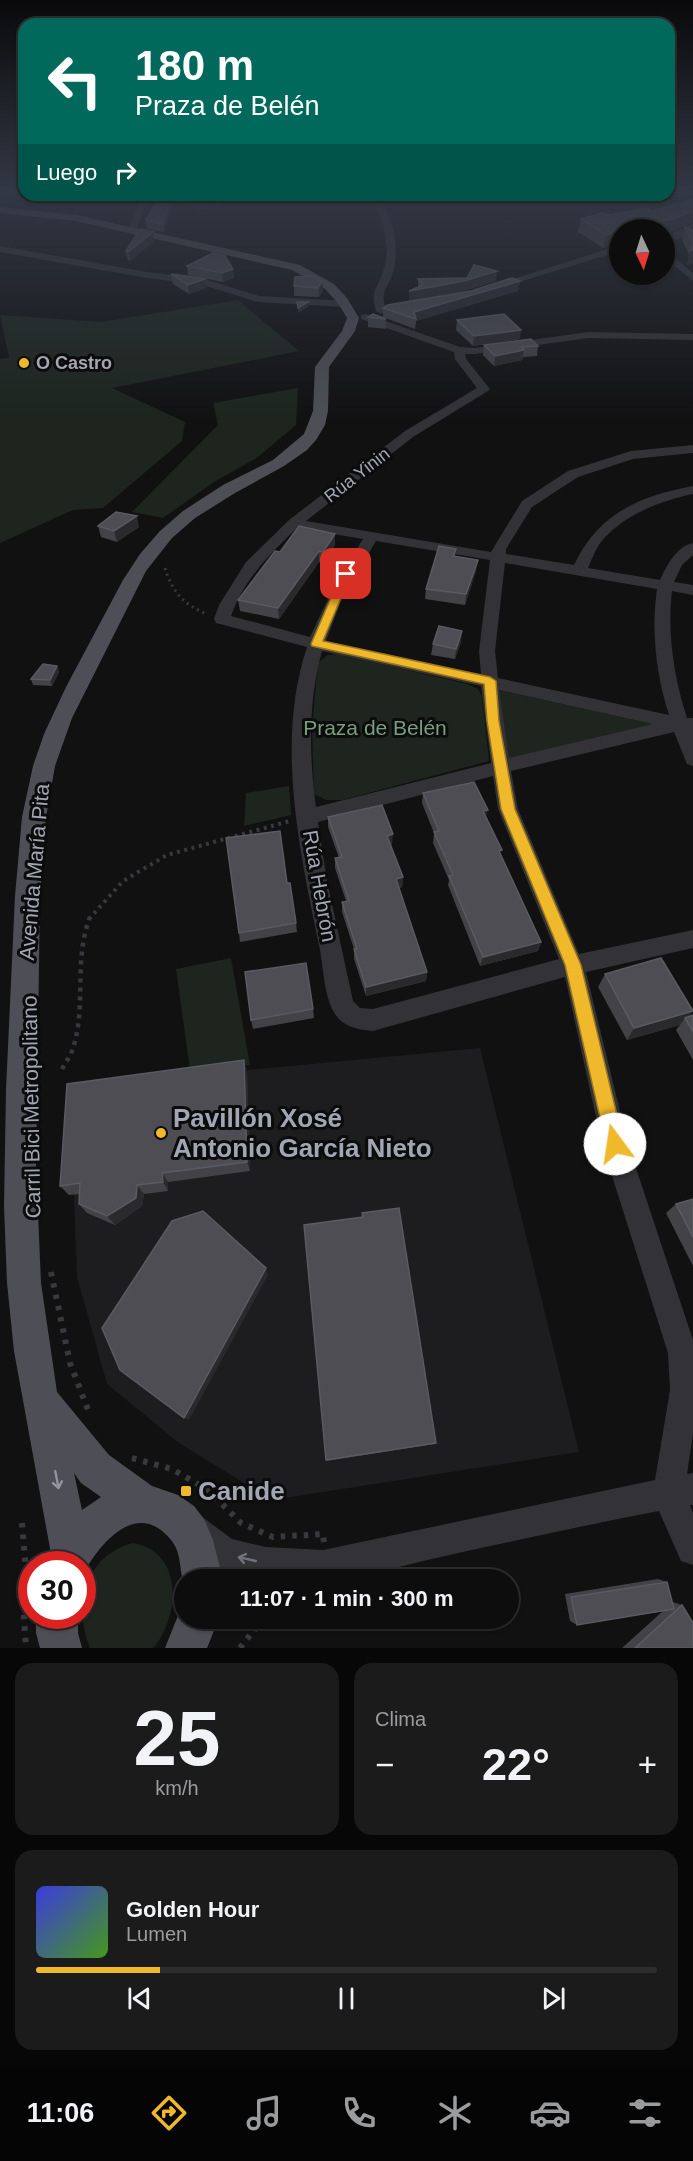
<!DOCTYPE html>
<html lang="es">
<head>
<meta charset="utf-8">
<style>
	:root { --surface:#0d0d0e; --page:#1b1b1c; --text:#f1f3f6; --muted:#9a9c9e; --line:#2d2d2e; --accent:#f0b82b }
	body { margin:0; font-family:Helvetica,sans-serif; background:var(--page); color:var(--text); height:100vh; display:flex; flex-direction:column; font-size:22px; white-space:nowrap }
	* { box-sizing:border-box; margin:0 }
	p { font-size:20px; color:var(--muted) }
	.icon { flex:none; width:33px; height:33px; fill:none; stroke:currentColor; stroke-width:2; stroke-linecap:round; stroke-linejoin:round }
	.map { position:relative; height:1648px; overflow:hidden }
	.side { display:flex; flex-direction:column; gap:15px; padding:15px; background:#070708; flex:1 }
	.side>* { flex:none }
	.guide { position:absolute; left:18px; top:18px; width:657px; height:183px; border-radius:18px; box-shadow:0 2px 4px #0004,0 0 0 2px var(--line); background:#00695c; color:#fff; overflow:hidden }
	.needle { width:39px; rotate:176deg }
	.fabs { position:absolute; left:609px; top:219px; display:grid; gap:12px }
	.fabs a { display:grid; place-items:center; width:66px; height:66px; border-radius:50%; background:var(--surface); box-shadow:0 2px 4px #0004,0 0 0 2px var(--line); font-size:30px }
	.speed { position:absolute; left:18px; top:1551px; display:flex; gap:12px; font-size:30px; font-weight:700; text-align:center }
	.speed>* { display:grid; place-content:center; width:78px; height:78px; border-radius:50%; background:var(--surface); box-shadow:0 2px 4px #0004,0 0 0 2px var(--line); line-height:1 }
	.speed .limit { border:9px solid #d22; background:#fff; color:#111 }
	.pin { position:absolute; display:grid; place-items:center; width:51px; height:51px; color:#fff; margin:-26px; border-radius:12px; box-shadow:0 3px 9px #0006 }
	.me { position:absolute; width:66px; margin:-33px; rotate:346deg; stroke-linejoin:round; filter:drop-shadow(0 0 4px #0008) }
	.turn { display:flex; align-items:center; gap:21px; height:126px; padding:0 18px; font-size:27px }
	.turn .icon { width:78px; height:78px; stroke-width:2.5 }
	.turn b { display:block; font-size:42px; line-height:51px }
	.then { display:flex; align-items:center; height:57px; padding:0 18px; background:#0003; gap:12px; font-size:22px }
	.big { font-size:45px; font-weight:600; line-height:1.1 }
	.side .card { flex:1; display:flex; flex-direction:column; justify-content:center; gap:9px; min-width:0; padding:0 21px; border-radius:18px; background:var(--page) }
	.side .dial { align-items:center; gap:0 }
	.dial b { font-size:78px; line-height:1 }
	.song { display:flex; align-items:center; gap:18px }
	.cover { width:72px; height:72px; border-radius:9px; background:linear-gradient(135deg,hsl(240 70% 55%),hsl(100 70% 35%)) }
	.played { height:6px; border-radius:3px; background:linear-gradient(90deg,var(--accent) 20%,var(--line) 20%) }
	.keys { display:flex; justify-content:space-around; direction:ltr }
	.heat { display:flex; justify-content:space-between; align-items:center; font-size:33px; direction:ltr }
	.side .tiles { flex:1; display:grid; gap:15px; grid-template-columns:1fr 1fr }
	.card:last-child { grid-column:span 2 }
	.trip { position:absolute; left:174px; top:1569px; width:345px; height:60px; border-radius:30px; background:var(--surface); box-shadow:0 2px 4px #0004,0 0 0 2px var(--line); font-weight:600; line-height:60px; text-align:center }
	.tab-bar { display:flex; height:96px; justify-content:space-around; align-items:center; background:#050506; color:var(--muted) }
	.tab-bar .icon { width:42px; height:42px }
	.tab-bar .on { color:var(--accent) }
	.tab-bar b { font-size:27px; color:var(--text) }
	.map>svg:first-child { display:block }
</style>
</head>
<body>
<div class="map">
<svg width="693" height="1648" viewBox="0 0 693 1648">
	<rect width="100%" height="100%" fill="#111112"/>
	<polygon fill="#1d1d1f" points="480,1048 579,1452 272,1500 179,1443 107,1384 77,1277 70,1087"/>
	<g fill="#1d251e">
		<polygon points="177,195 225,195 221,205 197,210"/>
		<polygon points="238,300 299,351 112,388 185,422 182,441 103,508 73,510 0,543 0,359 9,358 0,315 101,322"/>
		<polygon points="298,388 296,425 258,457 214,482 163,518 132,512 218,425 213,403"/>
		<polygon points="337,654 467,684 478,689 482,696 489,761 342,800 326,800 314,794 312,727 318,663 328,655"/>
		<polygon points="498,690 655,724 509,759"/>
		<polygon points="289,786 291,815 244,826 246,793"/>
		<polygon points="231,958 250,1065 190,1070 176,969"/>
		<path d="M133,1543C183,1551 181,1616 153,1648H90C73,1606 84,1556 133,1543Z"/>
	</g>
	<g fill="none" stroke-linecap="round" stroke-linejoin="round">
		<polyline stroke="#38393e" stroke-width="1.5" stroke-dasharray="1.5 2" stroke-linecap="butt" points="53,203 60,195"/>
		<path stroke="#38393e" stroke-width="3" stroke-dasharray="2 4" stroke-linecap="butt" d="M165,568C172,592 184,605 207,614"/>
		<polyline stroke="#38393e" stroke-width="4" stroke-dasharray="3 4.5" stroke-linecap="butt" points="89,919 123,881 167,855 290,821"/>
		<path stroke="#38393e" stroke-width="4.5" stroke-dasharray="4 5" stroke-linecap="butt" d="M62,1069C66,1062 71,1055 73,1048C87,1005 73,961 90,917"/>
		<g stroke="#38393e" stroke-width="6" stroke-dasharray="4.5 7" stroke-linecap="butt">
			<polyline points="51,1272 70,1363 90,1415"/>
			<polyline points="132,1458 172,1469 208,1490 241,1523 273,1537 323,1534 324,1543"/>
			<polyline points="22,1523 26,1571 24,1618 26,1648"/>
			<polyline points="240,1648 254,1630 268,1618"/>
		</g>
		<g fill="#323237" fill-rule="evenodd">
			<polygon points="142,195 150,195 136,230 129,232 128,230"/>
			<path d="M371,195H379C391,219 401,244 393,272C387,291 380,290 386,311L381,314L376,311C370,290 377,291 383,272C392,245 383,219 371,195Z"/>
			<polygon points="693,224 693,231 679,239 664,243 664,237"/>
			<polygon points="620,245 620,251 493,290 485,288"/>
			<polygon points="0,246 147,272 204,279 259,296 345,301 350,304 345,307 258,302 203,285 147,278 0,252"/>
			<polygon points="664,249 693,273 693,281 664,257"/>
			<path d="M365,314L460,347L475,348L588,332L693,334V340L588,338L475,354H465L466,359L490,389L488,391L413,437L306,521L491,552L522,501L568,471L631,451L693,445V453L633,459L578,477L532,507L506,549V554L574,565C598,514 639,496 693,486V494C660,501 623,515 601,542C595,550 592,559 588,568L660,580C667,565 676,547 693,543V555L682,565L674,582L693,585V595L672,591C667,634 674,677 687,718H693V766L687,764L674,732L511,771L518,809L579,954L693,930V948L586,972L628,1144L693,1340V1434L687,1474L693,1473V1505H690L693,1513V1565L681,1561L659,1511C585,1525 510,1542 436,1558C405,1565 365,1577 333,1580C286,1583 199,1581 178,1530L183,1519L194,1514L205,1519L232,1539L266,1547L323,1550L655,1480L670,1390L668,1353L602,1144L565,977L373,1031C362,1030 347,1028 339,1019C324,1003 324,971 320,950C300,853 275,743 307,647L216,623L214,619L219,605L246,562L289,520L405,431L477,388L455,359L454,352L361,319V315ZM297,528L363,539L335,584L310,637L231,616C244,579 270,554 297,528ZM376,541L490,560L479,651L481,674L326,641L341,601ZM505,563L657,589C651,631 656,674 669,715L498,678L495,651ZM322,651L481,686L491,763L316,807C309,756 308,701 322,651ZM499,690L653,724L509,758ZM493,776L498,809L559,959L373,1009L360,1008L353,1001L327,881L318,822Z"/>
		</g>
		<g fill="#4e4f56" fill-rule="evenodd">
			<path d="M0,207L76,215L300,265L334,284L347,298L359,318L355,331L329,367L328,411L325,425L316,440L307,450L284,466L235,493L195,518L172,538L146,571L72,718L55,766L46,817L40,896L36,1168L41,1283L57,1392L109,1455L152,1486L178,1495L194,1506L204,1519L213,1540L223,1580H184V1585C180,1573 181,1559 176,1548C173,1541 167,1535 161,1530C128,1506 96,1550 82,1576V1564H49L48,1562L51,1554L14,1351L7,1283L4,1206L6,1090L15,896L22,817L33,766L44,734L66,687L123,580L140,554L160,531L183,511L223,485L273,460L304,434L313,411L315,367L342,331L347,318L338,303L325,289L292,270L76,221L0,213ZM74,1473L81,1483L101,1497L82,1510Z"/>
			<polygon points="183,1603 184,1618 219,1618 207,1648 165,1648"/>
			<polygon points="36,1616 78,1616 78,1633 82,1648 40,1648 36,1633"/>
		</g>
	</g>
	<g fill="#424247">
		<polygon points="161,195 177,195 164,232 147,229 146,220"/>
		<polygon points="653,211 670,232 664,233 664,230 620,230 620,258 615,255 617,244 603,248 578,232 581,219"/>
		<polygon points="685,227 693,231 693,262 687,265 689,255 682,240"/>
		<polygon points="153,232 154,241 130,261 128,260 126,251"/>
		<polygon points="187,266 233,269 234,278 223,282 188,275"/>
		<polygon points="171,274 205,279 206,288 189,294 173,284"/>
		<polygon points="314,276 323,290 319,297 294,296 294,286"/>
		<polygon points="467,278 496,281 463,291 409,301 418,287 418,279"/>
		<polygon points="520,281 518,291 416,321 415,329 383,317 383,308"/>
		<polygon points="368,317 386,319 386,329 368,327"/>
		<polygon points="457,320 520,339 473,346 456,330"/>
		<polygon points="484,345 538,346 537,356 523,357 522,360 494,366 483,355"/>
		<polygon points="98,526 139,527 117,542 101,537"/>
		<polygon points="335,534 335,545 323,563 319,562 279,619 240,611 238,600 280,552"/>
		<polygon points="456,549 455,556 476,571 465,605 425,599 426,589"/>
		<polygon points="461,642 455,659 431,655 433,644"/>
		<polygon points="57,666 59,672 52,686 33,685 31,679"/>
		<polygon points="423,793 486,818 501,855 541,942 538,951 480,966 448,885 449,880 433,843 434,833 422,803"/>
		<polygon points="328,817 392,845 390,845 403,877 402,887 399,888 427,972 426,981 366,996 354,959 354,949 342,912 342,902 346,901 335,868 335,858 339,858 328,827"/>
		<polygon points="287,883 296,923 297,932 240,942 239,933"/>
		<polygon points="605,974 689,1016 693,1015 693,1060 676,1030 680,1025 627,1040 598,987"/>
		<polygon points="313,1009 314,1018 253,1029 251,1020"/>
		<polygon points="247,1072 250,1171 168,1182 168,1191 144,1194 142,1206 115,1225 87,1213 79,1204 80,1194 69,1195 60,1186"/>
		<polygon points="693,1199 693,1266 666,1213 676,1204"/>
		<polygon points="362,1213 436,1443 433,1444 327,1461 326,1460"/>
		<polygon points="658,1579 667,1582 672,1603 673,1602 682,1605 693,1648 622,1648 663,1611 577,1625 570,1621 565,1594"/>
	</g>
	<g fill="#2a2a2d">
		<polygon points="173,195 177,195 164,232 163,224"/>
		<polygon points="693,211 693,222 670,232 664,233 664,230 637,230 638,225"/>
		<polygon points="620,231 620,243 618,242 617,244 603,248 606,235"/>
		<polygon points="153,232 154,241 130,261 128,252"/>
		<polygon points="693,250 693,262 687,265 690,251"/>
		<polygon points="233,269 234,278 223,282 222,273"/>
		<polygon points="497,271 496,281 463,291 409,301 409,291"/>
		<polygon points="205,279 206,288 189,294 188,285"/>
		<polygon points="322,281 323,290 319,297 318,288"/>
		<polygon points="520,281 518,291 416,321 414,312"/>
		<polygon points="308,302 308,307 298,313 298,308"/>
		<polygon points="521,330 520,339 473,346 474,336"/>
		<polygon points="524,350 522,360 494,366 495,356"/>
		<polygon points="137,516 139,527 117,542 114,531"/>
		<polygon points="335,534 335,545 323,563 323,552"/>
		<polygon points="319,551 319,562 279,619 278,608"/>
		<polygon points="478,560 476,571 465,605 466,594"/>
		<polygon points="462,631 461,642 455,659 456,649"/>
		<polygon points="57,666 59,672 52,686 50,680"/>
		<polygon points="488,810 485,820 483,811"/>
		<polygon points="393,834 392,845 386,846 387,836"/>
		<polygon points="403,877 402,887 395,889 396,879"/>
		<polygon points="541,942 538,951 480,966 483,957"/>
		<polygon points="427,972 426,981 366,996 366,987"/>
		<polygon points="693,1011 686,1020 685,1018 680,1025 627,1040 634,1028"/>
		<polygon points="244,1060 247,1072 250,1171 247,1162"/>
		<polygon points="162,1173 168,1182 168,1191 163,1182"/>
		<polygon points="137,1185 144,1194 142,1206 115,1225 107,1216"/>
		<polygon points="266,1268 268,1275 189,1420 184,1418"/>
	</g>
	<g fill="#4d4d53" stroke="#5a5b62" stroke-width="1.5">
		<polygon points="161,195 173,195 163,224 146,220"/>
		<polygon points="693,199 693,211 673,219 638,225 644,230 620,230 620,231 606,235 581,219 602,213 609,215 646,208 653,211"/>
		<polygon points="685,227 693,231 693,250 690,251 693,242"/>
		<polygon points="140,229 153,232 128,252 126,251"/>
		<polygon points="213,253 225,256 233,269 222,273 187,266"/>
		<polygon points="474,265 497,271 464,281 409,291 423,285 418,279 467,278"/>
		<polygon points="171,274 201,278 205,279 188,285"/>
		<polygon points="314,276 322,281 318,288 294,286 295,277"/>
		<polygon points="512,278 520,281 414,312 416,319 383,308 388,305 471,291"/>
		<polygon points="297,302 308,302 298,308"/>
		<polygon points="373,314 386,319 368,317"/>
		<polygon points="504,314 521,330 474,336 457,320"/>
		<polygon points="531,339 538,346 522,347 524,350 495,356 484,345"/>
		<polygon points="116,512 137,516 114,531 98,526"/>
		<polygon points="299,526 335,534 323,552 319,551 278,608 238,600 275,551 280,552"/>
		<polygon points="439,546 456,549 453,556 478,560 466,594 426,589"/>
		<polygon points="439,626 462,631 456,649 433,644"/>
		<polygon points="43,664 57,666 50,680 31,679"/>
		<polygon points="474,782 488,810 483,811 502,850 499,851 541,942 483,957 449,876 453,875 434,832 439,831 423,793"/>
		<polygon points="382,805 393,834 387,836 403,877 396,879 427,972 366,987 354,949 357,949 342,902 349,901 335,858 342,857 328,817"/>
		<polygon points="280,831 287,883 290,883 296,923 239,933 226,838"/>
		<polygon points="661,958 693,1011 634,1028 605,974"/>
		<polygon points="306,963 313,1009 251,1020 245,972"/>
		<polygon points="693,1015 693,1032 685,1018"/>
		<polygon points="244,1060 247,1162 162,1173 163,1182 137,1185 136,1198 107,1216 79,1204 80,1183 60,1186 67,1084"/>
		<polygon points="693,1199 693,1237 676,1204"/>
		<polygon points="399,1208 436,1443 326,1460 304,1225 363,1217 362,1213"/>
		<polygon points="203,1211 266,1268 184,1418 120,1370 102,1328 172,1221"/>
		<polygon points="667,1582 674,1609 577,1625 571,1597"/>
		<polygon points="682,1605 693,1623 693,1648 635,1648"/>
	</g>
	<defs><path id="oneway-shaft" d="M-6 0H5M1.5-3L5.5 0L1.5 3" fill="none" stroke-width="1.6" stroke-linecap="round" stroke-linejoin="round" transform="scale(1.5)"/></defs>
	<use stroke="#9195a0" href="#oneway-shaft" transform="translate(57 1480) rotate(79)"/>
	<use stroke="#70727b" href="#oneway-shaft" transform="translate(247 1559) rotate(-167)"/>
	<linearGradient id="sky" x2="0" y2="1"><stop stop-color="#09090a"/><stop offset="0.45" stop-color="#323844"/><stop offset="1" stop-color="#323844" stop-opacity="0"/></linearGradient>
	<rect width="693" height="420" fill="url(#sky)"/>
	<polygon fill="#f0b82b" stroke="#9c781c" stroke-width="1.5" points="346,571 351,574 323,641 490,677 496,681 499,721 515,809 581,965 624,1144 621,1151 615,1153 609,1151 606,1144 565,965 501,809 487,721 484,684 312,646 311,644 341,574"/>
	<g fill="#f0b82b" stroke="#0c0c0d" stroke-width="2">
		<circle cx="24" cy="363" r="6"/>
		<circle cx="161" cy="1133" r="6"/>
		<rect x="180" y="1485" width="12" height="12" rx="3"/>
	</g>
	<g text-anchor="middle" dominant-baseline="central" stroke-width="6" stroke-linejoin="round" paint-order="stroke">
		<g font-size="18" font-weight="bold" fill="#a2a6b3" stroke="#0c0c0d" text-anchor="start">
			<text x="36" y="363">O Castro</text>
		</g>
		<g font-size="18" fill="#a2a6b3" stroke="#0c0c0d">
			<text transform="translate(357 475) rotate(-38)">Rúa Yinin</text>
		</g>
		<g font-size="21" fill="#799e7d" stroke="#0c0c0d">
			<text x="375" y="727">Praza de Belén</text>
		</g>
		<g font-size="21" fill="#a2a6b3" stroke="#0c0c0d">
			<text transform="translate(34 872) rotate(-85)">Avenida María Pita</text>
			<text transform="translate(320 886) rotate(80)">Rúa Hebrón</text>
			<text transform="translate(31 1107) rotate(-91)">Carril Bici Metropolitano</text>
		</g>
		<g font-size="26" font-weight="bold" fill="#a2a6b3" stroke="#0c0c0d" text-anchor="start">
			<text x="173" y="1118">Pavillón Xosé<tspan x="173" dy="30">Antonio García Nieto</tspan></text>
			<text x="198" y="1491">Canide</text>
		</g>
	</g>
</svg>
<div class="fabs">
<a><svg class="needle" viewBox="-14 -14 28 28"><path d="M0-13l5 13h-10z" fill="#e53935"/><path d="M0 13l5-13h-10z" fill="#9a9c9e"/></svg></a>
</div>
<div class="speed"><div class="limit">30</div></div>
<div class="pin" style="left:346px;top:574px;background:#d93025"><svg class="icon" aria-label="arrive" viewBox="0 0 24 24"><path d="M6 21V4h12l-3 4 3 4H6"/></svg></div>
<svg class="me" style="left:615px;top:1144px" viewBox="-20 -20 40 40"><circle r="19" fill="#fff"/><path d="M0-13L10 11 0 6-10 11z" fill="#f0b82b"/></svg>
<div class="trip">11:07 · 1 min · 300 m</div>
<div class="guide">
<div class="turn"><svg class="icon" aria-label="left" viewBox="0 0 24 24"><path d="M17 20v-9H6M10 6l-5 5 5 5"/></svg><div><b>180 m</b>Praza de Belén</div></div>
<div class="then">Luego<svg class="icon" aria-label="right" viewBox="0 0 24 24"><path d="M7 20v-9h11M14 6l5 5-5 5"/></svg></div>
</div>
</div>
<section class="side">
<div class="tiles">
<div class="card dial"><b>25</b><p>km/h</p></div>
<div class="card"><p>Clima</p>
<div class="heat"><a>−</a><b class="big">22°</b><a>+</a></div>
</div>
<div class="card">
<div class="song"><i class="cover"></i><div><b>Golden Hour</b><p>Lumen</p></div></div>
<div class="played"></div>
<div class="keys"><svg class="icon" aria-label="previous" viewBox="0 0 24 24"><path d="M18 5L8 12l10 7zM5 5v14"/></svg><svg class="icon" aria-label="pause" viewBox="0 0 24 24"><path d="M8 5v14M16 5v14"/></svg><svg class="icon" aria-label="next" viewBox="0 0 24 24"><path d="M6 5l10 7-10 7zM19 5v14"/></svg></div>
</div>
</div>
</section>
<nav class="tab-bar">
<b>11:06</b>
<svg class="icon on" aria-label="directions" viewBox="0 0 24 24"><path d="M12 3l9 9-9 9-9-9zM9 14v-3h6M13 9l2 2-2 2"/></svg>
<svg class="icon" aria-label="music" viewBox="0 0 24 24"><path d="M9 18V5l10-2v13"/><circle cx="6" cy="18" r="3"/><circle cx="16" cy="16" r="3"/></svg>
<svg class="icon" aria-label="phone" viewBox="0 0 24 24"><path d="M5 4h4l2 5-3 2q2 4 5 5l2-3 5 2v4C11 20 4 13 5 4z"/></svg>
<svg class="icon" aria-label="climate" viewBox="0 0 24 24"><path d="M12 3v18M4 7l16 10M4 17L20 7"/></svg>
<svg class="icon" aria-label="car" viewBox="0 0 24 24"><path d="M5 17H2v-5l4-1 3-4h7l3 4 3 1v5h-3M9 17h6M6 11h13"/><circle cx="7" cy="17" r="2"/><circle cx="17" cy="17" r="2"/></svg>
<svg class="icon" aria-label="filters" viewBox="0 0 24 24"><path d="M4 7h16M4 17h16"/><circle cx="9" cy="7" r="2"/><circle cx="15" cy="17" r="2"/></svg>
</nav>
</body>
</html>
